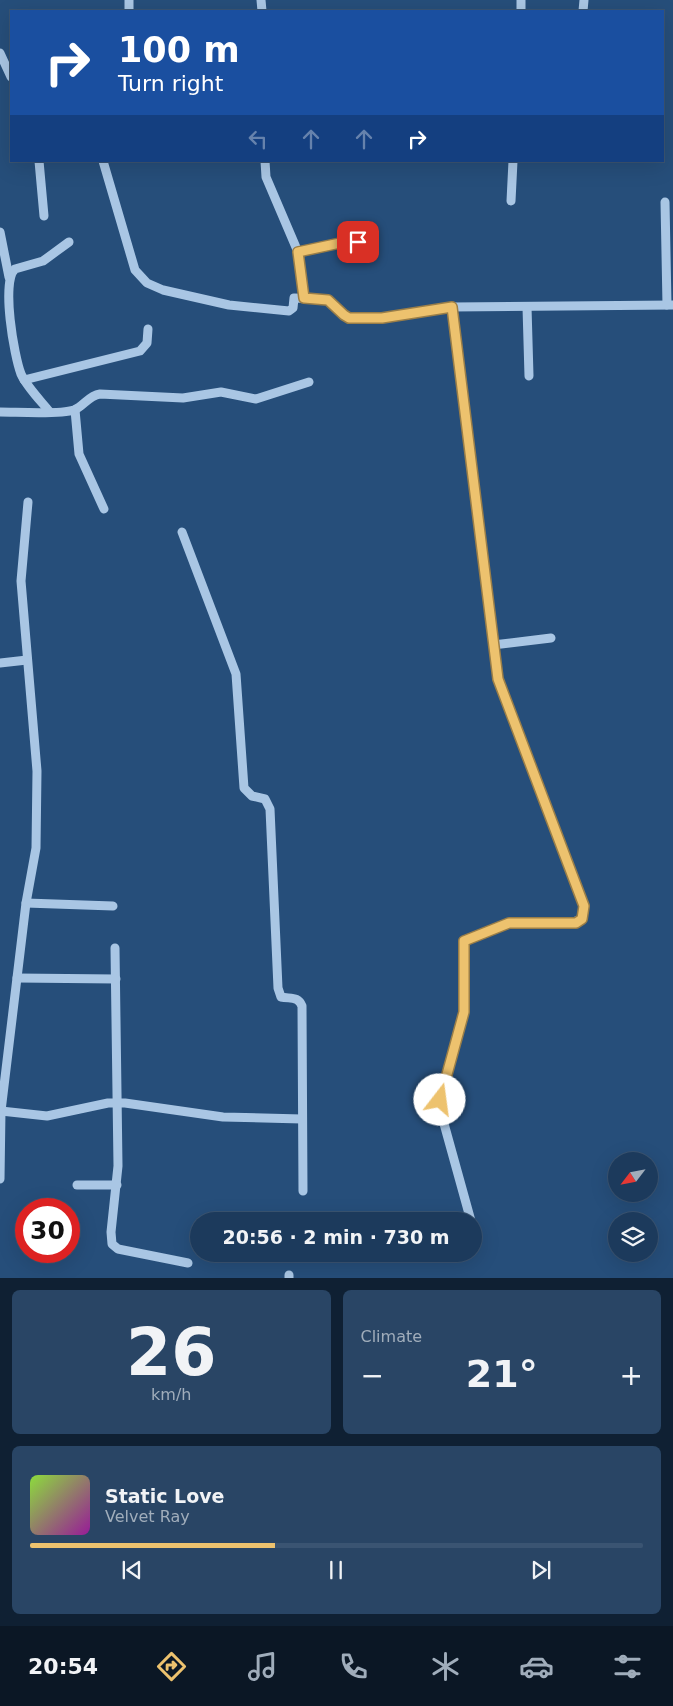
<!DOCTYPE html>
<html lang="en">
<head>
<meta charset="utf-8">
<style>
	:root { --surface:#1c3a5c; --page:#294565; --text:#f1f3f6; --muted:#a0adbb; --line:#3a5472; --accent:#edc26e }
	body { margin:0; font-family:"DejaVu Sans",sans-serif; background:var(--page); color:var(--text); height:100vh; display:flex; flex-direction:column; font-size:19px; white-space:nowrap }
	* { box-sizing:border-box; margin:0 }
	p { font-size:16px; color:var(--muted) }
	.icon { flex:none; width:28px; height:28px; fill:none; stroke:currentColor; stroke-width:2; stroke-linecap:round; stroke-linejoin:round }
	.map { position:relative; height:1278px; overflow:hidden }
	.side { display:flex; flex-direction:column; gap:12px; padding:12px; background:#0f2033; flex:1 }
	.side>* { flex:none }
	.hud { position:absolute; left:10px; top:10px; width:654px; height:152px; border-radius:0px; box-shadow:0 5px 20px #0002,0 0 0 1px var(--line); background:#1a4fa0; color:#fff; overflow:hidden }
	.needle { width:32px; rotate:238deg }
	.controls { position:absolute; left:608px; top:1152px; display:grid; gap:10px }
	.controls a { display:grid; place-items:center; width:50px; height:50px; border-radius:50%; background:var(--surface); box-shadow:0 5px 20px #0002,0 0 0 1px var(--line); font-size:25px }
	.speed { position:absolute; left:15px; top:1198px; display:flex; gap:10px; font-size:25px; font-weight:700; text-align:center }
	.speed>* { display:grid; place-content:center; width:65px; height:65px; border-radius:50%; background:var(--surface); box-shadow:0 5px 20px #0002,0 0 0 1px var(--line); line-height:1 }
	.speed .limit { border:8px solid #d22; background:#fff; color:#111 }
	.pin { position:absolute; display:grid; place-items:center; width:42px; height:42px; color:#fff; margin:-21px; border-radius:10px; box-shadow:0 2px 8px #0006 }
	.me { position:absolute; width:55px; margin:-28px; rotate:15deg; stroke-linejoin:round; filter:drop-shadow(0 0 4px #0008) }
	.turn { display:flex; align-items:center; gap:18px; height:105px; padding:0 25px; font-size:22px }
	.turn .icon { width:65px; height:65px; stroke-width:2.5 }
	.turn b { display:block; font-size:35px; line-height:42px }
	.lanes { display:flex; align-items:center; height:48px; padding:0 25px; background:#0003; justify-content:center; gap:25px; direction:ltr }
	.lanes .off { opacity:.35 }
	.big { font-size:38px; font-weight:600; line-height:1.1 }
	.side .widget { flex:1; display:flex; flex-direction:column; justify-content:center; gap:8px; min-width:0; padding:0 18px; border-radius:8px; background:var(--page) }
	.side .dial { align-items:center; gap:0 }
	.dial b { font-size:65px; line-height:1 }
	.song { display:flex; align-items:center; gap:15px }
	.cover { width:60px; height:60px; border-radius:8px; background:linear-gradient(135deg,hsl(90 70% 55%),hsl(300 70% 35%)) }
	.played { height:5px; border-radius:2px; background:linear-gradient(90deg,var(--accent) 40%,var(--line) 40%) }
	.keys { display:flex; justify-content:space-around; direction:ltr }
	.heat { display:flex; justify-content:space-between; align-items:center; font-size:28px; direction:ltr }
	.side .tiles { flex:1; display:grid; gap:12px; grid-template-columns:1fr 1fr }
	.widget:last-child { grid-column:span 2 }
	.trip { position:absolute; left:190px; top:1212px; width:292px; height:50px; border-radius:25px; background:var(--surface); box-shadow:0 5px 20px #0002,0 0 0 1px var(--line); font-weight:600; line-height:50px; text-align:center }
	.dock { display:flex; height:80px; justify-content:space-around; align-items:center; background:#0b1725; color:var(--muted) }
	.dock .icon { width:35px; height:35px }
	.dock .on { color:var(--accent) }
	.dock b { font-size:22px; color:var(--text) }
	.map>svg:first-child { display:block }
</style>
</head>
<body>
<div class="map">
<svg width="673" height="1279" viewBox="0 0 673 1279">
	<rect width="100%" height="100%" fill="#264e7a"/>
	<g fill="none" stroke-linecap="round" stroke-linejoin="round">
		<g stroke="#a9c6e4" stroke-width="9">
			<polyline points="261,0 262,11"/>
			<polyline points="129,11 129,0"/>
			<polyline points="521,11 521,0"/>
			<polyline points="583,11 584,0"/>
			<polyline points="0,53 11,77"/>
			<polyline points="39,161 44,216"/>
			<polyline points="103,161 135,270 147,283 163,290 229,305 289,311 293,308 294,298 325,299 349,318 391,317 452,307 673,305"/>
			<polyline points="265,161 266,177 298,252 304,298"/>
			<polyline points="511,201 513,161"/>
			<polyline points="665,202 667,305"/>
			<polyline points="0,232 9,277"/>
			<polyline points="298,252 340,243 369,242"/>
			<polyline points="452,307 498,679 584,906 582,919 567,924 509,923 465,941 464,1013 440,1100 443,1120 471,1221"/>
			<polyline points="527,307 529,376"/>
			<polyline points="24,380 140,351 147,343 148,329"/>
			<polyline points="75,410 79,454 104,509"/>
			<path d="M49,411C40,400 27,387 21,374C14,356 1,281 15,269L43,261L69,242"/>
			<path d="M0,412C17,412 60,415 74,410C84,406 88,396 100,394L183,398L221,392L256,399L309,382"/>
			<path d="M182,532L236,674L244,788L252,796L265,799L270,809L278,988L281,997C291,999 298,996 302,1006L303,1191"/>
			<polyline points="493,645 551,638"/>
			<polyline points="0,663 27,660"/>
			<polyline points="26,903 113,906"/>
			<polyline points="115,948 118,1166 111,1232 112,1244 118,1249 188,1263"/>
			<polyline points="17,978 116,979"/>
			<polyline points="1,1111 47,1116 108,1103 125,1103 223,1117 302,1119"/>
			<polyline points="0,1179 1,1111 26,903 36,848 37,771 21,581 28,502"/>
			<polyline points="77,1185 117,1185"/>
			<polyline points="289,1279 289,1275"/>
		</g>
	</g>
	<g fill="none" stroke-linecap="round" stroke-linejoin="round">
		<g stroke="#9a7e48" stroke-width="12">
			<polyline id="route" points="358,242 340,243 298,252 304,298 328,300 344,315 349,318 382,318 452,307 498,679 584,906 582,919 576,923 509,923 464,941 464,1012 440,1100"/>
		</g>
		<use href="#route" stroke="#edc26e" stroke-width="9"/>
	</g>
</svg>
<div class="controls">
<a><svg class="needle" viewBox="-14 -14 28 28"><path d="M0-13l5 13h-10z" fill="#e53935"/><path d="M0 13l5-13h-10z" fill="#a0adbb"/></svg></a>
<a><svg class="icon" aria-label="layers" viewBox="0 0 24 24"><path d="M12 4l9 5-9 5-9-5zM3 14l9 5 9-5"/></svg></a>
</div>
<div class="speed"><div class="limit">30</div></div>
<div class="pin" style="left:358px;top:242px;background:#d93025"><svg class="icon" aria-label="arrive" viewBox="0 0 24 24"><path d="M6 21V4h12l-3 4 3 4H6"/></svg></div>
<svg class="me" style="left:440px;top:1100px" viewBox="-20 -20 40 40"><circle r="19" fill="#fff"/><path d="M0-13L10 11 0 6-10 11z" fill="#edc26e"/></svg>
<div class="trip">20:56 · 2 min · 730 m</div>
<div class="hud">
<div class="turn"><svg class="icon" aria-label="right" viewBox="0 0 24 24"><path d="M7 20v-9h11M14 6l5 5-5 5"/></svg><div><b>100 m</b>Turn right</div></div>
<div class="lanes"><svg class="icon off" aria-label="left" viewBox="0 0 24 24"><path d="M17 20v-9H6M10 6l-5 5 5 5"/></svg><svg class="icon off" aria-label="ahead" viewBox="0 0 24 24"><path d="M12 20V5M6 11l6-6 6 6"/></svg><svg class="icon off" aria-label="ahead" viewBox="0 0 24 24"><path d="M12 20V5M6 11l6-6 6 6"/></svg><svg class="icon" aria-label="right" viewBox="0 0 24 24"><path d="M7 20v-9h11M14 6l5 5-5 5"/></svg></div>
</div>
</div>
<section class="side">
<div class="tiles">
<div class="widget dial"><b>26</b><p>km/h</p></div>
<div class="widget"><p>Climate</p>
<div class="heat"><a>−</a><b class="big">21°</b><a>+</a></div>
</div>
<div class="widget">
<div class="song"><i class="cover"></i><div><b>Static Love</b><p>Velvet Ray</p></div></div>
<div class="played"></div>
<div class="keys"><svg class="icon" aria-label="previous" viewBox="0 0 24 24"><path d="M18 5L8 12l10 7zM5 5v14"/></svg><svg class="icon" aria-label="pause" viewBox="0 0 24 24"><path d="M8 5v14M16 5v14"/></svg><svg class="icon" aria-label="next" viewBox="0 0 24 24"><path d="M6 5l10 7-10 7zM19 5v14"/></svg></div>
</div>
</div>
</section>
<nav class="dock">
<b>20:54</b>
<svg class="icon on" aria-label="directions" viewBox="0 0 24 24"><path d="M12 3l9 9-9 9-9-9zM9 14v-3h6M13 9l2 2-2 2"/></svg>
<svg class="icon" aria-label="music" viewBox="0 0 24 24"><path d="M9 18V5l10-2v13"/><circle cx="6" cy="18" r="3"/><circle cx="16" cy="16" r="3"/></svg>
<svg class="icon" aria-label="phone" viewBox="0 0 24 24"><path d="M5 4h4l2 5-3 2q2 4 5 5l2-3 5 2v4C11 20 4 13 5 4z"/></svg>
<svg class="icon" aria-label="climate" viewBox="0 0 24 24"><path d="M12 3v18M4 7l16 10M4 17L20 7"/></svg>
<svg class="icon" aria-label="car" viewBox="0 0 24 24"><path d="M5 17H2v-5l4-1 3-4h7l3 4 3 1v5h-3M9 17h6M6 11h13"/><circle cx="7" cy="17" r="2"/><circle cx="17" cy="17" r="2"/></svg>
<svg class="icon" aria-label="filters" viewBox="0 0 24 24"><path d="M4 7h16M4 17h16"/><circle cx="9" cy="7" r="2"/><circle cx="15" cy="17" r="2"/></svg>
</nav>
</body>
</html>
